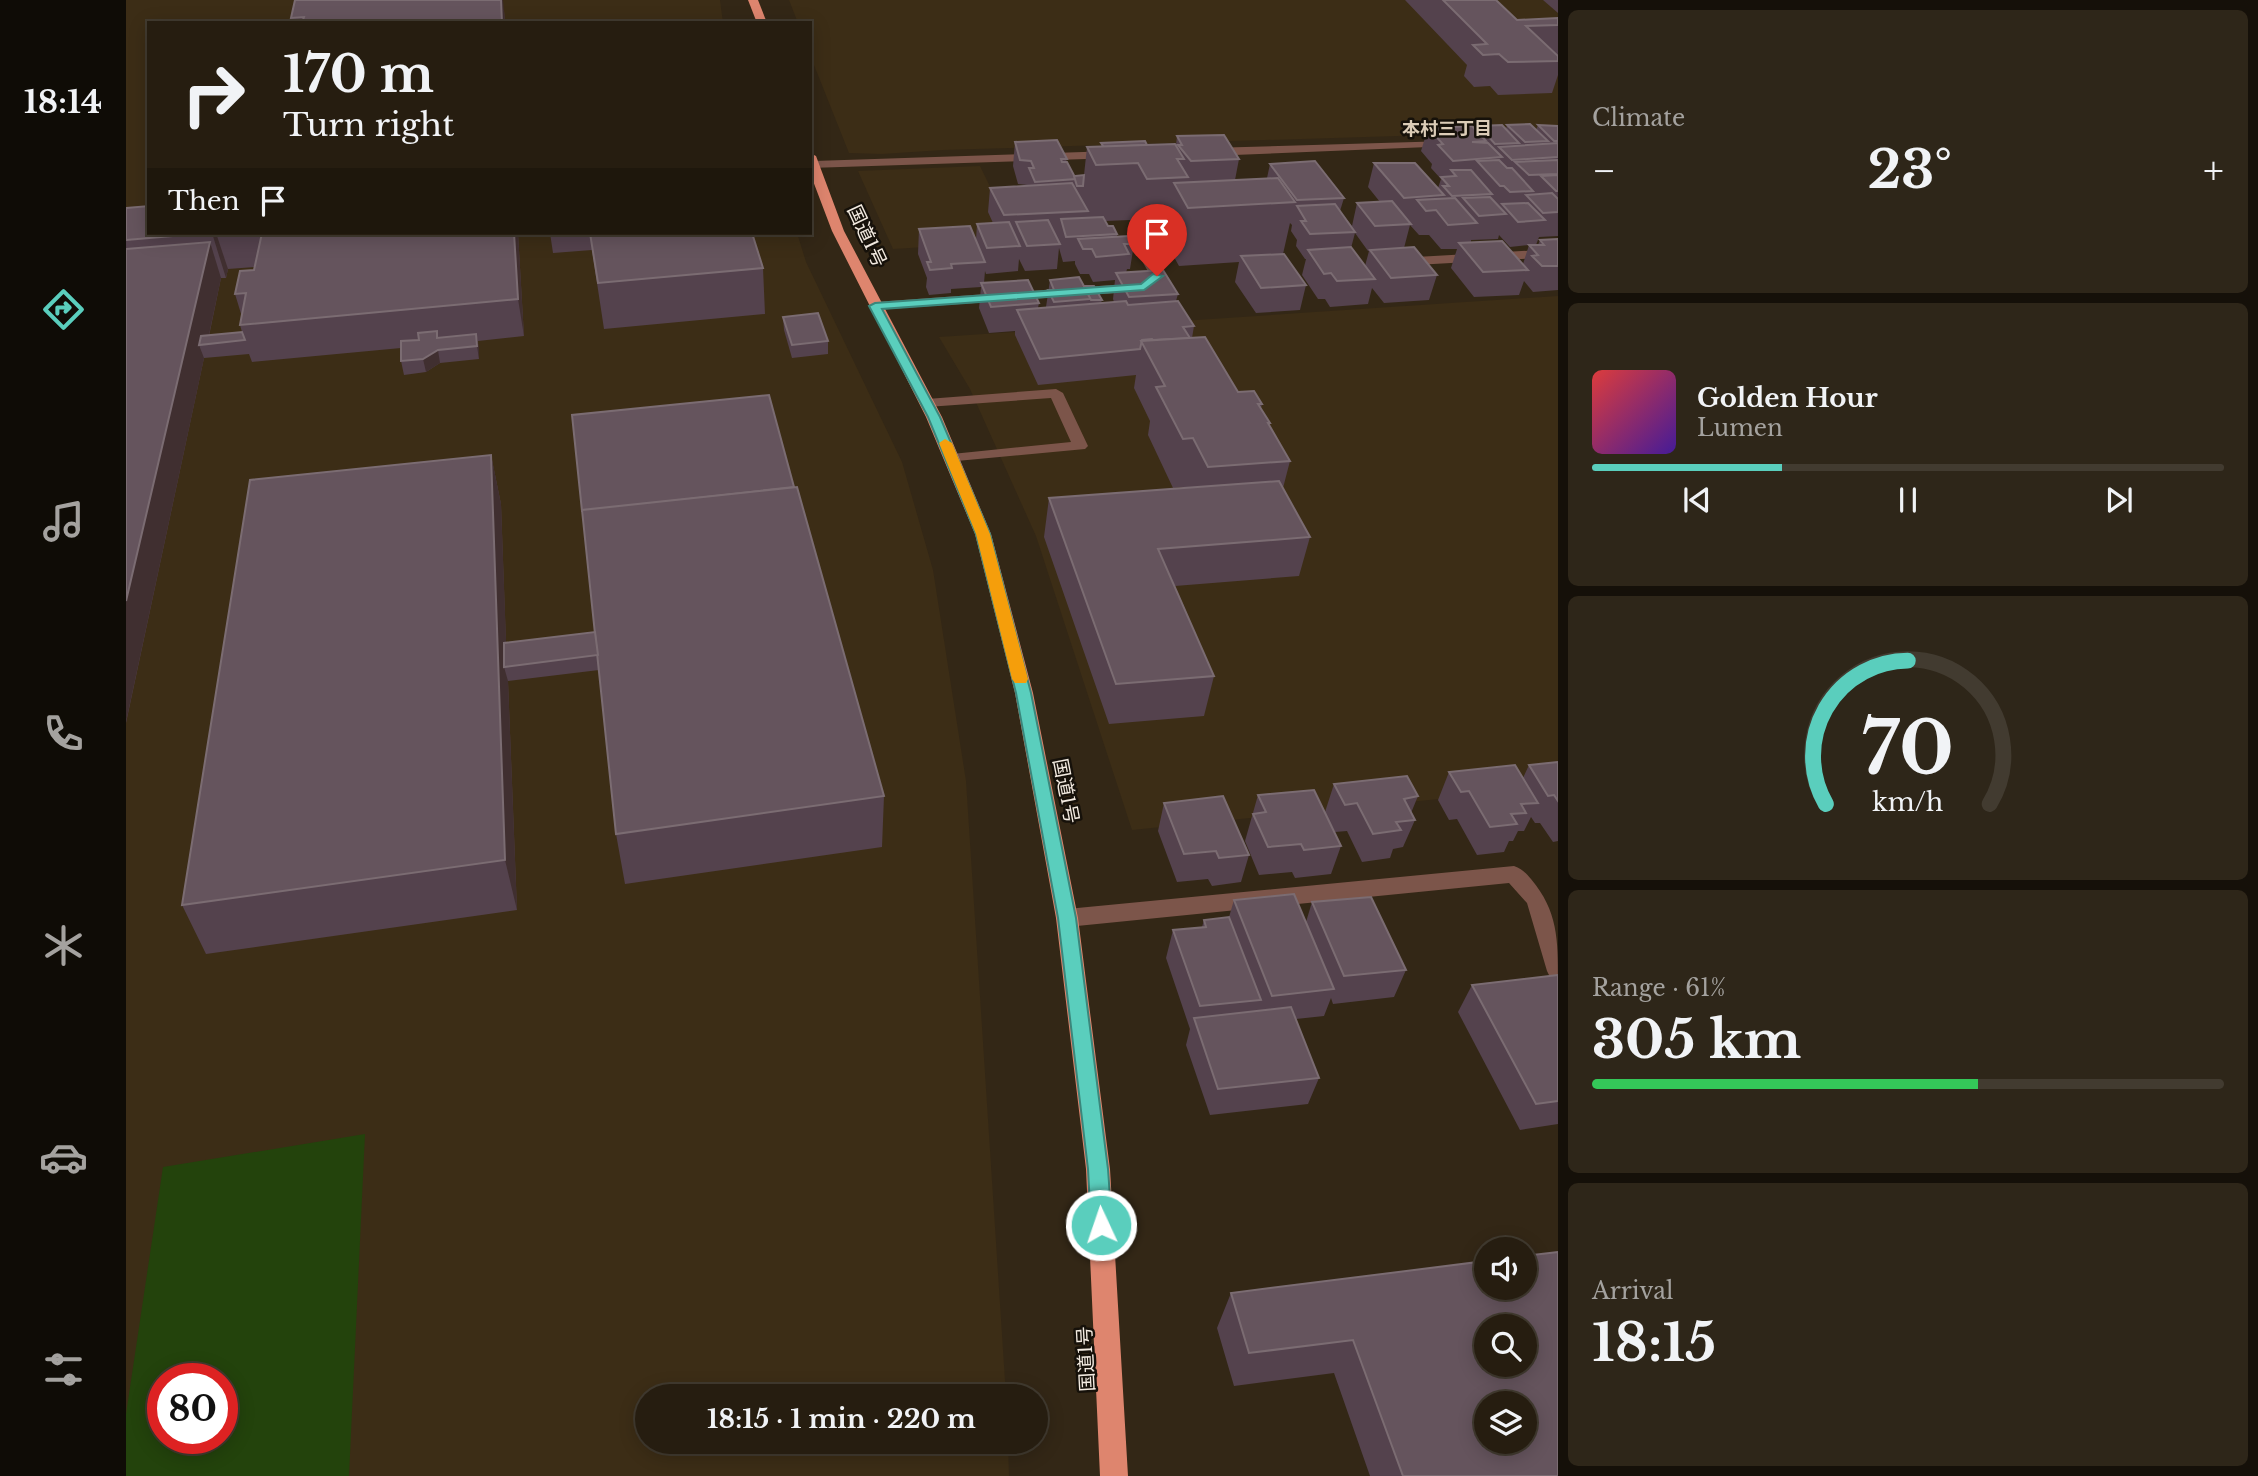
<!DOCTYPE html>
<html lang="en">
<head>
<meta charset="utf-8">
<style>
	:root { --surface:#261d10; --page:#2e2619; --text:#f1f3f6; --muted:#a4a29f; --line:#423b30; --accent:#5acebd }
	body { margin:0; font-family:"Libre Baskerville","Noto Sans JP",serif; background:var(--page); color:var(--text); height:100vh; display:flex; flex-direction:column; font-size:26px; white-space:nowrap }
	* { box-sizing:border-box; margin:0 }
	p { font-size:23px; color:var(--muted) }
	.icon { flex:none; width:38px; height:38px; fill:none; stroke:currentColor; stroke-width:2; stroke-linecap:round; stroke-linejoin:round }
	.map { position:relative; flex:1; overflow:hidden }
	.drawer { display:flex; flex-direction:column; gap:10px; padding:10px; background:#151009; width:700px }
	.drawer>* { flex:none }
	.top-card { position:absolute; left:21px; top:21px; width:665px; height:214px; border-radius:0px; box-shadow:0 4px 18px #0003,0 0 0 2px var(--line); background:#261d10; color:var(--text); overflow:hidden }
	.tools { position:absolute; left:1348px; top:1237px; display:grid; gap:14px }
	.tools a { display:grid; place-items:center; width:63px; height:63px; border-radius:50%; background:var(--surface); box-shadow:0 4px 18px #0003,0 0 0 2px var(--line); font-size:35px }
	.speed { position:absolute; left:21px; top:1363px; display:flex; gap:14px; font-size:35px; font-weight:700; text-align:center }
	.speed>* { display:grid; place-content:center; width:91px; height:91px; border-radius:50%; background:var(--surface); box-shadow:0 4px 18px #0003,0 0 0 2px var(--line); line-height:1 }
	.speed .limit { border:10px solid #d22; background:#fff; color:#111 }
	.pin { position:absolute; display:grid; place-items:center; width:60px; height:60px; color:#fff; margin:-72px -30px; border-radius:50% 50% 50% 0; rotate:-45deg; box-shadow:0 0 7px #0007 }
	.pin .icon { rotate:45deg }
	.me { position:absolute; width:77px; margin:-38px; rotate:357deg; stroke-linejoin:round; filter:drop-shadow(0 0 5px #0008) }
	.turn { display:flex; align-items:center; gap:24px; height:147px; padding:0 21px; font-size:32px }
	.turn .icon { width:91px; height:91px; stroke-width:2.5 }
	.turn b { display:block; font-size:49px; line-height:60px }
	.then { display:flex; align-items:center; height:66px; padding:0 21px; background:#0003; gap:14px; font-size:26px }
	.big { font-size:52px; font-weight:800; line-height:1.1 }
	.drawer .card { flex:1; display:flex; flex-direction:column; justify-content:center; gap:10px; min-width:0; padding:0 24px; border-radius:10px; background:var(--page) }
	.drawer .dial { align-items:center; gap:0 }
	.dial svg { height:182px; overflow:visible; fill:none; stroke:var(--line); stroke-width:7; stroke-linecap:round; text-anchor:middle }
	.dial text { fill:var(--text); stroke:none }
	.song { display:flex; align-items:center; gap:21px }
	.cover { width:84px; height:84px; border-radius:10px; background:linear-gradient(135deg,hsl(0 70% 55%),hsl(260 70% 35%)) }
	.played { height:7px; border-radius:4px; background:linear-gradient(90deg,var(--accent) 30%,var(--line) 30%) }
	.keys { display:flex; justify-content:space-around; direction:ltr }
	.heat { display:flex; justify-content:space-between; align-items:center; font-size:38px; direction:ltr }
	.charge { height:10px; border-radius:5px; background:linear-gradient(90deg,#34c759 61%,var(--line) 0) }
	.trip { position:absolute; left:509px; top:1384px; width:413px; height:70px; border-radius:35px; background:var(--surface); box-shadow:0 4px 18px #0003,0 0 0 2px var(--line); font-weight:800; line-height:70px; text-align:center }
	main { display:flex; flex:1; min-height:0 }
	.tab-bar { display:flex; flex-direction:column; width:126px; justify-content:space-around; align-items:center; background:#0f0c06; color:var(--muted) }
	.tab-bar .icon { width:49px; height:49px }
	.tab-bar .current { color:var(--accent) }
	.tab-bar b { font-size:32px; color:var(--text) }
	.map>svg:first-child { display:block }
</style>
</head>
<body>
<main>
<nav class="tab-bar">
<b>18:14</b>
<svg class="icon current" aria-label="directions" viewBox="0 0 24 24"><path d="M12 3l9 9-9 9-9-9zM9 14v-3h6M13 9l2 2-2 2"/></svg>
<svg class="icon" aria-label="music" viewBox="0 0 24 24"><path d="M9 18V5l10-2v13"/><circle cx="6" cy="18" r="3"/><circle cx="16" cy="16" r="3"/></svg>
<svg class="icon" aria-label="phone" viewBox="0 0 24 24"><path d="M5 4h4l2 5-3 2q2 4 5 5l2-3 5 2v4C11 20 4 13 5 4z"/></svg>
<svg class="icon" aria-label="climate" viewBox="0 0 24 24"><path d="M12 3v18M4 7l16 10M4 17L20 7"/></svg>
<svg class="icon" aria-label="car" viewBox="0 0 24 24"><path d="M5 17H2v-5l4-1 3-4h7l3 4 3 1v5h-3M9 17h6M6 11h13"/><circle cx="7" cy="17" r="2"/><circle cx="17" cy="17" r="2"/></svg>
<svg class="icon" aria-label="filters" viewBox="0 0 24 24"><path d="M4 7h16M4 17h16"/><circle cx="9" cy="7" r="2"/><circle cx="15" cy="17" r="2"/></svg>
</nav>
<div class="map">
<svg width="1432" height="1476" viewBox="0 0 1432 1476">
	<rect width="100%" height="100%" fill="#332716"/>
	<g fill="#3c2d16" fill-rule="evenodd">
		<path d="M0,0H594L597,23H23V233H671L680,262L776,462L807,570L840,781L880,1396H522V1442H882L883,1476H0ZM37,1379H96V1438H37Z"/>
		<polygon points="663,0 1432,0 1432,131 817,150 756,154 723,153 684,55 684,23 672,23"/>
		<polygon points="854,166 875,209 968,237 767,249 732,171"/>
		<polygon points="1432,296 1432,787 1006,830 910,536 844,389 813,337"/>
	</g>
	<path fill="#23430c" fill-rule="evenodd" d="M239,1134L223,1476H0V1414L37,1167ZM37,1379H96V1438H37Z"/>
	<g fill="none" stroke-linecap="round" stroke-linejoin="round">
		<g fill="#7c554a" fill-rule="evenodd">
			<polygon points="1012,239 1017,240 1038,276 1018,291 749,310 742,306 749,302 1014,283 1024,275 1006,243"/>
			<polygon points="1432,249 1432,257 1272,266 1265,262 1272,258"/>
			<polygon points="930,389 937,393 962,446 959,449 820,462 818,459 826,454 945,442 925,398 801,407 794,403 801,399"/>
			<path d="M1388,866C1396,869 1400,873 1405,879C1432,911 1432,940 1432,980L1424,977L1421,971L1401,903L1383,883L941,927L933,924L930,918L933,912L941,909Z"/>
		</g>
		<g fill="#7c554a" fill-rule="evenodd">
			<polygon points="1323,141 1327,142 1327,146 1083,156 1077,152 1083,148"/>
			<polygon points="987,151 993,155 991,158 684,168 684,162 688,161"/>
		</g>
		<g fill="#de856e" fill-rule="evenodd">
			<polygon points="622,0 632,0 641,23 631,23"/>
			<polygon points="684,153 690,156 718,231 816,417 865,534 907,693 952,918 984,1169 1002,1476 974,1476 960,1169 930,918 889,693 849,534 800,417 706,231 684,173"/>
		</g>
	</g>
	<g fill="#54424d" fill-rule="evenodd">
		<polygon points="1279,0 1370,0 1391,20 1432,18 1432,75 1426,93 1372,95 1364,86 1348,87 1338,76 1341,65"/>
		<polygon points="1417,0 1432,0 1432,13"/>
		<polygon points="378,10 379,23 166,23 165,18"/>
		<path d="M1381,125L1410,130L1412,125L1432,126V236L1413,237L1410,245H1412L1414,240L1432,239V290L1407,292L1398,281L1393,295L1348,297L1325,268L1331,249H1315L1303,235H1293L1284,225L1278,248L1311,275L1303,300L1258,303L1246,288L1242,304L1204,307L1199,299H1192L1176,275L1180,259H1179L1170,246L1171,240L1165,231L1166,225L1164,223L1157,254L1180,285L1174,310L1130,313L1109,282L1113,262L1053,266L1039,241L1040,235L1013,236L1004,220L979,221L982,226L991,234V236L1008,244L1004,269H1001L1000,273L1052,294L1050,301L1068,326L1066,338L1112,392L1136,404L1135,408L1144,423L1143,426L1164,461L1157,488L1184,537L1173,576L1049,586L1088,676L1078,716L983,724L918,537L923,498L1058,488L1057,487L1047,488L1022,435L1024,421L1008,388L1010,375L912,385L889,335V331L863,333L853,308L855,287L825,289V293L803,295L800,287L801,278L792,254L793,229L850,240L851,224L867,223L862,212L864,188L901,186V185L892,184L887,166L889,142L941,159L940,162L948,176L958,175L961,147H975V143L1021,145H1050L1051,136L1113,159L1109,180L1141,178L1144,164L1218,198L1214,211L1226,226L1231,203L1254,202L1242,187L1248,163L1312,188L1315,179L1305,168L1306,164L1295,151L1302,128L1351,132L1353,126L1380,129ZM1229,233L1242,251H1243L1239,266L1225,248ZM1373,235L1384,247L1403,245L1397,264L1345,242V240L1372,239ZM933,248L937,262L949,261V264L954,274H963L967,282L989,280L987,299L988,302L975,303L976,300L958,286L924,280L920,307L912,308L913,303L858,283L859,271L860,274L892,271L893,259L899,271L931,269Z"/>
		<path d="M0,208L23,233H392L398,336L352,341L353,359L314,363L300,372L278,375L275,361V348L126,362L123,354L78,358L0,723ZM129,267L128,270L109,294L116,317L114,325L116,332L83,336L95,278H100L102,269Z"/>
		<polygon points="424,233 637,233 637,235 627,235 637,268 639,314 478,329 466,250 427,253"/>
		<polygon points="657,317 702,341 702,354 666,358 658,330"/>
		<polygon points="365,455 375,504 380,643 469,632 668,487 758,796 756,847 499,884 490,834 473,670 382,681 391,910 80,954 56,905"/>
		<polygon points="1432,762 1432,841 1427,842 1414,823 1409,823 1405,817 1398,831 1392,831 1387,841 1383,841 1378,852 1351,855 1331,819 1323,820 1312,800 1323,772 1397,778 1403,765"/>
		<polygon points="1208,784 1292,796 1285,813 1289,820 1277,847 1267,849 1264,858 1236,862 1221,831 1209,832 1200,815 1215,846 1205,874 1169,878 1166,872 1133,875 1119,841 1132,795 1199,812"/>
		<polygon points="1038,803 1123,855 1115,882 1086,886 1082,879 1051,882 1032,831"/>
		<polygon points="1108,900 1180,922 1186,902 1280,970 1268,997 1207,1004 1205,998 1198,1016 1170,1019 1193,1078 1182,1104 1084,1115 1060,1045 1064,1029 1040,958 1047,930 1076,927 1078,920 1103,917"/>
		<polygon points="1432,975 1432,1124 1394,1130 1332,1012 1346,985"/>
		<polygon points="1360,1261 1432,1476 1244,1476 1208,1373 1108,1386 1091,1328 1105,1293"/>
	</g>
	<g fill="#402f30">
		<polygon points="375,0 377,0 379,23 376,23"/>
		<polygon points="86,233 90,233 102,269 100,278"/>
		<polygon points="388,233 392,233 398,336 392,299"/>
		<polygon points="84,242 95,278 81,344 73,345 78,358 0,722 0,601"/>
		<polygon points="350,334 353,348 353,359 351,346"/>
		<polygon points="312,350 314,363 300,372 297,359"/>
		<polygon points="365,455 375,504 381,667 378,667 382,681 391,910 379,860"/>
	</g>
	<g fill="#65545d" stroke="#7b6c72" stroke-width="2" fill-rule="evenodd">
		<polygon points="169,0 375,0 376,23 176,23 178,17 165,18"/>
		<polygon points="1317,0 1370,0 1391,20 1432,18 1432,25 1400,26 1432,56 1432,61 1382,62 1373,54 1357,55 1347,45 1361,44"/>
		<polygon points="1404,124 1422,141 1399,142 1381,125"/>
		<polygon points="1376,125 1393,143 1369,144 1353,126"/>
		<polygon points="1412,125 1432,126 1432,141 1428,141"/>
		<polygon points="1346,126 1360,141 1346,142 1362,143 1376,157 1327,161 1312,145 1317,144 1302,128"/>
		<polygon points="1098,135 1113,159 1065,161 1052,145 1056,145 1051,136"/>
		<polygon points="931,140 941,159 935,159 936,162 941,162 950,179 909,182 903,168 908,168 905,161 894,160 889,142"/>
		<polygon points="1019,141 1021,145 978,147 975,143"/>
		<polygon points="1432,143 1432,157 1386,160 1373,147"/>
		<polygon points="1049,144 1058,159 1051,159 1062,177 1021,179 1012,163 970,165 961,147"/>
		<polygon points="1373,160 1381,168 1386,168 1407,191 1384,192 1378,186 1374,186 1351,161"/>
		<polygon points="1432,160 1432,174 1403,175 1389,162"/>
		<polygon points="1189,161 1218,198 1171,200 1144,164"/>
		<polygon points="1248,163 1289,163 1318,195 1278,198"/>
		<polygon points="1325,170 1345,170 1366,194 1326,196 1317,186 1323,186 1315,177 1330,176"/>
		<polygon points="958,175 957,186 951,186 948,176"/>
		<polygon points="1432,175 1432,191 1430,191 1415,176"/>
		<polygon points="1152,178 1169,202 1062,208 1048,183"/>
		<polygon points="946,183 962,211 878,215 864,188"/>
		<polygon points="1426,193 1432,199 1432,212 1417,213 1400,195"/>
		<polygon points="1364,197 1380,214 1353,216 1337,198"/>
		<polygon points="1329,198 1351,223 1322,225 1310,210 1300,211 1291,200"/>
		<polygon points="1266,201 1285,224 1249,226 1231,203"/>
		<polygon points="1402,203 1419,220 1392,222 1376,204"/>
		<polygon points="1209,204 1229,232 1184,234 1175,221 1180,221 1171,206"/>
		<polygon points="23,206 23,233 82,233 0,240 0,208"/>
		<polygon points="977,217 982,226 987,226 991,234 940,237 935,219"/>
		<polygon points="922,220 934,244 901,246 890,222"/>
		<polygon points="883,222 894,246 861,248 851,224"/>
		<polygon points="844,226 859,262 825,264 826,268 804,270 801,262 805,262 793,229"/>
		<polygon points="136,233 388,233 392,299 114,325 120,293 109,294 114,271 128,270"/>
		<polygon points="464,233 626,233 637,268 472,283"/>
		<polygon points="1003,236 1008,244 998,244 1003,254 970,257 966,249 957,249 952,239"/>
		<polygon points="1432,239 1432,266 1416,266 1406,256 1412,255 1403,245 1418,245 1414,240"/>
		<polygon points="1376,241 1402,270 1357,272 1333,243"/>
		<polygon points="84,242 0,601 0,249"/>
		<polygon points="1225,247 1249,279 1211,281 1205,273 1198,274 1182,250"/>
		<polygon points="1288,247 1311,275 1265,278 1244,250"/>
		<polygon points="1158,254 1180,285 1135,288 1115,256"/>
		<polygon points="1037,270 1052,294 1003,297 990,273"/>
		<polygon points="953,277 965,299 928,302 922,290 928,290 924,280"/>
		<polygon points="902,280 913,303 865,307 855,283"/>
		<polygon points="958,286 968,286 976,300 965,300"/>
		<polygon points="1000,301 1002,305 1052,301 1068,326 1057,327 1064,338 1027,340 1026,339 1016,340 1014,349 914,359 891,310"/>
		<polygon points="692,313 702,341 666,345 657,317"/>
		<polygon points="311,331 311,338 350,334 351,346 312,350 297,359 275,361 275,341 293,340 292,333"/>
		<polygon points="116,332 119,340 73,345 75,336"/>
		<polygon points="1079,337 1112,392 1128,391 1136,404 1132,404 1144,423 1142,423 1164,461 1082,467 1067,438 1057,439 1030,387 1039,386 1015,341"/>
		<polygon points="643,395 668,487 456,511 446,415"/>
		<polygon points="365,455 379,860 56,905 124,480"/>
		<polygon points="1153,481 1184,537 1032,549 1088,676 990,684 923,498"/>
		<polygon points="671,487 758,796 490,834 456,510"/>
		<polygon points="469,632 472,655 378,667 378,643"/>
		<polygon points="1432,762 1432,801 1428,795 1422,796 1403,765"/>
		<polygon points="1389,765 1412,803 1395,804 1400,813 1385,814 1391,824 1364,827 1343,791 1335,792 1323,772"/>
		<polygon points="1281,776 1292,796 1278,799 1289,820 1270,822 1275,830 1247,834 1231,803 1219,805 1208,784"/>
		<polygon points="1188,790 1215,846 1178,850 1175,844 1142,847 1127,814 1140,812 1132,795"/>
		<polygon points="1097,796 1123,855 1093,858 1090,851 1058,854 1038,803"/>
		<polygon points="1168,894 1208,989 1146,996 1108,900"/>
		<polygon points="1245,897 1280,970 1218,976 1186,902"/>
		<polygon points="1103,917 1135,1000 1074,1006 1047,930 1080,927 1078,920"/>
		<polygon points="1432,975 1432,1101 1410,1104 1346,985"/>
		<polygon points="1165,1007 1193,1078 1092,1089 1068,1018"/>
		<path d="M1432,1252V1476H1277L1227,1340L1123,1353L1105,1293L1360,1261V1288H1398V1256ZM1360,1326H1398V1365H1360ZM1360,1404H1398V1442H1360Z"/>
	</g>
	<polygon fill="#5acebd" stroke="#3a867b" stroke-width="2" points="1027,274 1037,276 1018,290 756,309 814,417 864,534 905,693 950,918 982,1169 986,1225 983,1232 975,1235 968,1232 965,1225 962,1169 932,918 890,693 850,534 802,417 743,306 749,303 1015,284"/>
	<polygon fill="#f59e0b" points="819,439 826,443 864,534 902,679 900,683 889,683 886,679 850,534 813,443"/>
	<g text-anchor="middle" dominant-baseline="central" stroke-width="5" stroke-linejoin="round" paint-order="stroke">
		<g font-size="18" font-weight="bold" fill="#dbccb7" stroke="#16110a">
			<text x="1321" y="129">本村三丁目</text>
		</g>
		<g font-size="19" fill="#f3ebe1" stroke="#16110a">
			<text transform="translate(741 236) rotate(65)">国道1号</text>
			<text transform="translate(940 791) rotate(79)">国道1号</text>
			<text transform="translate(960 1359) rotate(-93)">国道1号</text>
		</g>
	</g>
</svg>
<div class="tools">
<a><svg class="icon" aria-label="sound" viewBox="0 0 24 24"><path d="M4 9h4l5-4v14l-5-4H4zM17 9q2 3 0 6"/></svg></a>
<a><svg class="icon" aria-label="search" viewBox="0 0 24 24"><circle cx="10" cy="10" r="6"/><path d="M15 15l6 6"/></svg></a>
<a><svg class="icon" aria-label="layers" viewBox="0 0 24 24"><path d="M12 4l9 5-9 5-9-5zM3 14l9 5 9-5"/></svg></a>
</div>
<div class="speed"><div class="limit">80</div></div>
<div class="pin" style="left:1031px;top:276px;background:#d93025"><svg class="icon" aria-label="arrive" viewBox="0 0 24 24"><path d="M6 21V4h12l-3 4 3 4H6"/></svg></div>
<svg class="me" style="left:975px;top:1225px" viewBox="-20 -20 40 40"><circle r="17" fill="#5acebd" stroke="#fff" stroke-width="3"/><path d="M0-11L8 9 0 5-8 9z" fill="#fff"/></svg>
<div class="trip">18:15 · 1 min · 220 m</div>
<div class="top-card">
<div class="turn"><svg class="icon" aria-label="right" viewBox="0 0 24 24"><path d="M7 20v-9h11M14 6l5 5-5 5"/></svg><div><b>170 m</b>Turn right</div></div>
<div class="then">Then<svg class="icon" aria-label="arrive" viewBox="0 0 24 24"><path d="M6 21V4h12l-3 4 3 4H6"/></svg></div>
</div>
</div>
<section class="drawer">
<div class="card"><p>Climate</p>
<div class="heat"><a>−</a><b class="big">23°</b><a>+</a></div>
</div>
<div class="card">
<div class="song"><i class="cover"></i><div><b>Golden Hour</b><p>Lumen</p></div></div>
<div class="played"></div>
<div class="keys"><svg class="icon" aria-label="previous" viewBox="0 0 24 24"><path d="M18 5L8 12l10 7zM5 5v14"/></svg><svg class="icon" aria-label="pause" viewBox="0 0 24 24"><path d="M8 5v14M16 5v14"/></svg><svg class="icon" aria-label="next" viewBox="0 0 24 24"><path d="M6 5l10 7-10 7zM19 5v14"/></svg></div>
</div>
<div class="card dial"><svg viewBox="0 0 100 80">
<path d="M14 69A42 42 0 1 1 86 69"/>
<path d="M14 69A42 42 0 0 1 50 6" stroke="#5acebd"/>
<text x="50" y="56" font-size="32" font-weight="700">70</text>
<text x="50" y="72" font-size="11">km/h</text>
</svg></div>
<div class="card"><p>Range · 61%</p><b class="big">305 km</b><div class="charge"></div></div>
<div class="card"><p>Arrival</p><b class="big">18:15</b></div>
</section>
</main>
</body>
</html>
